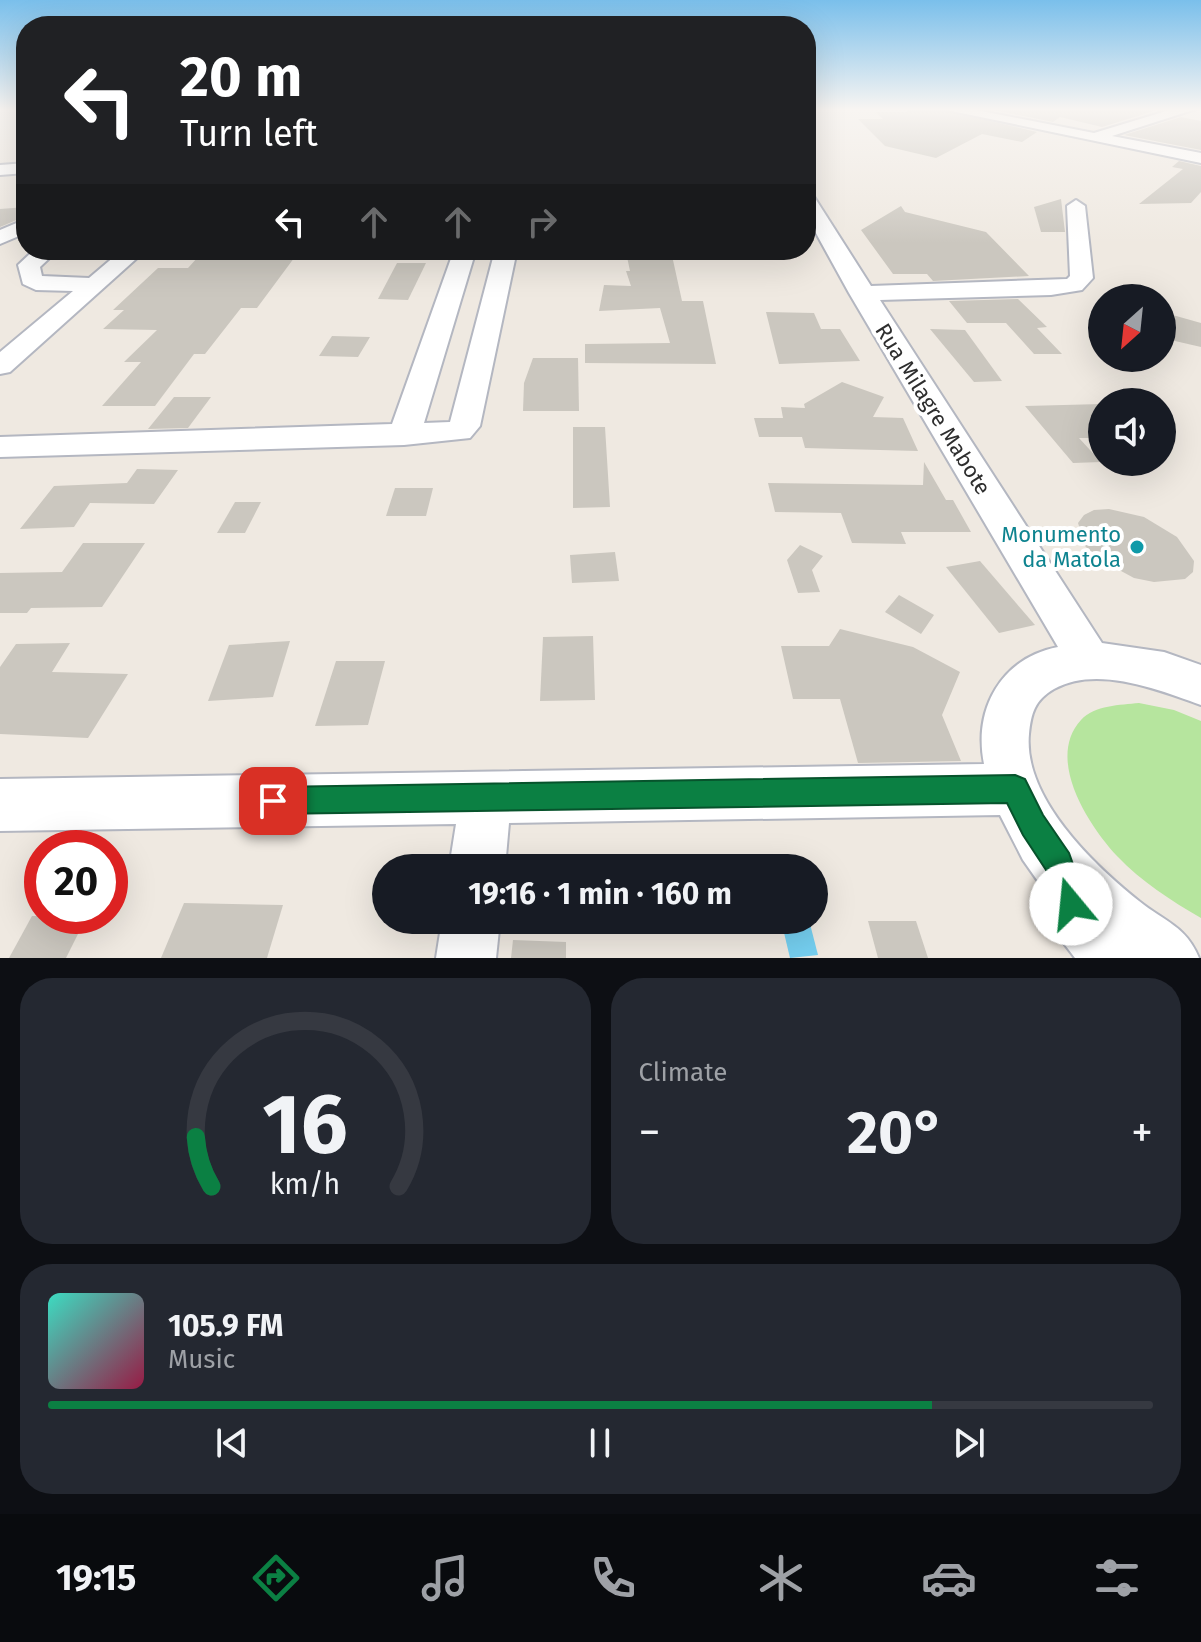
<!DOCTYPE html>
<html lang="en">
<head>
<meta charset="utf-8">
<style>
	:root { --surface:#171b24; --page:#242831; --text:#f1f3f6; --muted:#9ea1a6; --line:#363941; --accent:#0b8043 }
	body { margin:0; font-family:"Fira Sans",sans-serif; background:var(--page); color:var(--text); height:100vh; display:flex; flex-direction:column; font-size:30px; white-space:nowrap }
	* { box-sizing:border-box; margin:0 }
	p { font-size:26px; color:var(--muted) }
	.icon { flex:none; width:44px; height:44px; fill:none; stroke:currentColor; stroke-width:2; stroke-linecap:round; stroke-linejoin:round }
	.map { position:relative; height:958px; overflow:hidden }
	.sheet { display:flex; flex-direction:column; gap:20px; padding:20px; background:#0d0f14; flex:1 }
	.sheet>* { flex:none }
	.banner { position:absolute; left:16px; top:16px; width:800px; height:244px; border-radius:32px; box-shadow:0 8px 32px #0002; background:#202124; color:#fff; overflow:hidden }
	.needle { width:52px; rotate:207deg }
	.buttons { position:absolute; left:1088px; top:284px; display:grid; gap:16px }
	.buttons a { display:grid; place-items:center; width:88px; height:88px; border-radius:50%; background:var(--surface); box-shadow:0 8px 32px #0002; font-size:40px }
	.speed { position:absolute; left:24px; top:830px; display:flex; gap:16px; font-size:40px; font-weight:700; text-align:center }
	.speed>* { display:grid; place-content:center; width:104px; height:104px; border-radius:50%; background:var(--surface); box-shadow:0 8px 32px #0002; line-height:1 }
	.speed .limit { border:12px solid #d22; background:#fff; color:#111 }
	.pin { position:absolute; display:grid; place-items:center; width:68px; height:68px; color:#fff; margin:-34px; border-radius:16px; box-shadow:0 4px 12px #0006 }
	.me { position:absolute; width:88px; margin:-44px; rotate:343deg; stroke-linejoin:round; filter:drop-shadow(0 0 6px #0008) }
	.turn { display:flex; align-items:center; gap:28px; height:168px; padding:0 32px; font-size:36px }
	.turn .icon { width:104px; height:104px; stroke-width:2.5 }
	.turn b { display:block; font-size:56px; line-height:68px }
	.lanes { display:flex; align-items:center; height:76px; padding:0 32px; background:#0003; justify-content:center; gap:40px; direction:ltr }
	.lanes .off { opacity:.35 }
	.big { font-size:60px; font-weight:700; line-height:1.1 }
	.sheet .card { flex:1; display:flex; flex-direction:column; justify-content:center; gap:12px; min-width:0; padding:0 28px; border-radius:32px; background:var(--page) }
	.sheet .dial { align-items:center; gap:0 }
	.dial svg { height:208px; overflow:visible; fill:none; stroke:var(--line); stroke-width:7; stroke-linecap:round; text-anchor:middle }
	.dial text { fill:var(--text); stroke:none }
	.song { display:flex; align-items:center; gap:24px }
	.cover { width:96px; height:96px; border-radius:12px; background:linear-gradient(135deg,hsl(170 70% 55%),hsl(340 70% 35%)) }
	.played { height:8px; border-radius:4px; background:linear-gradient(90deg,var(--accent) 80%,var(--line) 80%) }
	.keys { display:flex; justify-content:space-around; direction:ltr }
	.heat { display:flex; justify-content:space-between; align-items:center; font-size:44px; direction:ltr }
	.sheet .tiles { flex:1; display:grid; gap:20px; grid-template-columns:1fr 1fr }
	.card:last-child { grid-column:span 2 }
	.trip { position:absolute; left:372px; top:854px; width:456px; height:80px; border-radius:40px; background:var(--surface); box-shadow:0 8px 32px #0002; font-weight:700; line-height:80px; text-align:center }
	.tab-bar { display:flex; height:128px; justify-content:space-around; align-items:center; background:#090b0e; color:var(--muted) }
	.tab-bar .icon { width:56px; height:56px }
	.tab-bar .current { color:var(--accent) }
	.tab-bar b { font-size:36px; color:var(--text) }
	.map>svg:first-child { display:block }
</style>
</head>
<body>
<div class="map">
<svg width="1201" height="958" viewBox="0 0 1201 958">
	<rect width="100%" height="100%" fill="#efe9e1"/>
	<path fill="#b6e59e" d="M1139,703L1174,710L1201,721V918C1170,900 1142,882 1117,856C1089,826 1045,759 1081,720C1095,705 1120,705 1139,703Z"/>
	<polygon fill="#75cff0" points="781,920 809,920 818,955 790,958"/>
	<g fill="#cbc7bf">
		<polygon points="908,109 939,109 1037,132 1022,142 982,134 936,158 885,146 858,119 883,119 875,112 907,112"/>
		<polygon points="988,109 1147,109 1154,111 1102,127 1060,117 1053,122"/>
		<polygon points="1181,117 1201,121 1201,150 1124,135"/>
		<polygon points="1179,161 1201,166 1201,192 1191,203 1139,204 1183,169 1172,167"/>
		<polygon points="1061,199 1065,232 1041,232 1034,207"/>
		<polygon points="901,206 905,212 986,232 1029,276 933,281 927,274 893,274 861,230"/>
		<polygon points="26,207 26,216 0,227 0,209"/>
		<polygon points="216,250 300,250 257,308 241,308 205,354 194,354 155,406 102,406 141,362 124,362 157,330 103,329 124,310 113,310 158,268 188,268 198,257 209,256"/>
		<polygon points="671,251 682,301 703,301 716,364 585,363 585,344 670,343 660,308 599,311 604,285 631,286 626,271 630,271 626,252"/>
		<polygon points="397,263 426,263 408,300 378,299"/>
		<polygon points="1018,299 1047,327 1037,328 1062,354 1034,354 1006,323 967,323 949,301"/>
		<polygon points="766,312 814,313 821,329 840,329 860,361 779,364"/>
		<polygon points="1162,312 1201,323 1201,347 1162,338"/>
		<polygon points="930,329 965,330 1002,381 974,382"/>
		<polygon points="332,336 370,337 358,357 319,356"/>
		<polygon points="533,358 578,358 579,411 523,411 524,383"/>
		<polygon points="842,382 884,397 873,417 903,418 918,451 805,448 802,437 759,437 754,418 783,418 781,407 805,408 804,404"/>
		<polygon points="174,397 211,397 188,428 148,429"/>
		<polygon points="1102,404 1102,438 1079,438 1101,462 1073,463 1025,406"/>
		<polygon points="573,427 605,427 610,507 573,508"/>
		<polygon points="924,462 946,500 953,500 971,532 901,532 906,544 852,543 841,513 775,512 768,483 923,485"/>
		<polygon points="137,469 178,470 154,504 90,503 74,527 20,529 54,486 127,483"/>
		<polygon points="395,488 433,488 426,516 386,516"/>
		<polygon points="235,502 261,502 245,533 217,533"/>
		<polygon points="1109,509 1144,517 1177,537 1194,561 1193,572 1185,579 1154,582 1134,578 1097,558 1085,546 1078,523 1084,515 1094,510"/>
		<polygon points="83,543 145,543 102,607 31,608 27,613 0,613 0,573 62,572"/>
		<polygon points="800,545 823,556 812,570 820,592 798,593 787,560"/>
		<polygon points="615,552 619,581 572,583 570,555"/>
		<polygon points="980,561 1035,625 999,633 946,567"/>
		<polygon points="899,595 934,615 921,634 885,612"/>
		<polygon points="840,629 913,647 960,672 942,715 961,761 858,763 840,699 793,699 781,646 829,646"/>
		<polygon points="593,636 595,700 540,701 543,637"/>
		<polygon points="290,641 273,697 208,701 229,645"/>
		<polygon points="70,643 52,672 128,674 88,738 0,734 0,667 16,644"/>
		<polygon points="336,661 385,661 368,725 315,726"/>
		<polygon points="184,903 283,905 267,958 161,958"/>
		<polygon points="32,916 87,916 66,958 9,958"/>
		<polygon points="868,921 916,921 928,958 878,958"/>
		<polygon points="513,940 566,942 566,958 511,958"/>
	</g>
	<g fill="none" stroke-linecap="round" stroke-linejoin="round">
		<g stroke="#b4b7c1" stroke-width="4">
			<g id="minor">
				<polygon points="942,109 971,109 1094,133 1173,109 1196,109 1112,136 1201,153 1201,163"/>
				<polygon points="26,163 26,173 0,175 0,165"/>
				<path d="M806,193L813,195L871,286L1067,279L1070,276L1067,206L1076,200L1085,206L1093,278L1082,290L1051,295L880,300L1102,643L1164,652L1201,665V705C1159,690 1097,665 1054,689C1035,700 1031,713 1029,734C1023,798 1094,865 1139,901C1165,922 1186,926 1199,958H1075L1056,933L1040,894L1042,887L1023,860L1000,815L509,823L505,868H449L456,824L0,831V779L984,764C973,709 1001,658 1058,647L849,293L806,215Z"/>
				<polygon points="26,219 26,233 0,244 0,230"/>
				<polygon points="34,250 58,250 40,267 42,276 89,278 122,250 146,250 10,372 0,374 0,352 73,291 36,290 23,284 18,265"/>
				<polygon points="454,250 476,250 424,423 450,422 495,250 517,250 480,426 470,438 404,445 0,457 0,437 392,424"/>
				<polygon points="442,920 500,920 496,958 436,958"/>
			</g>
		</g>
		<use href="#minor" fill="#fff" fill-rule="evenodd"/>
	</g>
	<linearGradient id="sky" x2="0" y2="1"><stop stop-color="#7abfeb"/><stop offset="0.45" stop-color="#f8f5f2"/><stop offset="1" stop-color="#f8f5f2" stop-opacity="0"/></linearGradient>
	<rect width="1201" height="243" fill="url(#sky)"/>
	<polygon fill="#0b8043" stroke="#07532c" stroke-width="2" points="1015,775 1025,779 1043,815 1069,853 1087,904 1082,915 1071,919 1061,915 1046,870 1023,835 1007,803 273,814 263,810 259,801 263,791 273,787"/>
	<circle fill="#0f9aa8" stroke="#fff" stroke-width="3" cx="1137" cy="547" r="8"/>
	<g text-anchor="middle" dominant-baseline="central" stroke-width="8" stroke-linejoin="round" paint-order="stroke">
		<g font-size="22" fill="#2e2e2e" stroke="#fff">
			<text transform="translate(933 409) rotate(58)">Rua Milagre Mabote</text>
		</g>
		<g font-size="22" fill="#0d838f" stroke="#fff" text-anchor="end">
			<text x="1121" y="534">Monumento<tspan x="1121" dy="25">da Matola</tspan></text>
		</g>
	</g>
</svg>
<div class="buttons">
<a><svg class="needle" viewBox="-14 -14 28 28"><path d="M0-13l5 13h-10z" fill="#e53935"/><path d="M0 13l5-13h-10z" fill="#9ea1a6"/></svg></a>
<a><svg class="icon" aria-label="sound" viewBox="0 0 24 24"><path d="M4 9h4l5-4v14l-5-4H4zM17 9q2 3 0 6"/></svg></a>
</div>
<div class="speed"><div class="limit">20</div></div>
<div class="pin" style="left:273px;top:801px;background:#d93025"><svg class="icon" aria-label="arrive" viewBox="0 0 24 24"><path d="M6 21V4h12l-3 4 3 4H6"/></svg></div>
<svg class="me" style="left:1071px;top:904px" viewBox="-20 -20 40 40"><circle r="19" fill="#fff"/><path d="M0-13L10 11 0 6-10 11z" fill="#0b8043"/></svg>
<div class="trip">19:16 · 1 min · 160 m</div>
<div class="banner">
<div class="turn"><svg class="icon" aria-label="left" viewBox="0 0 24 24"><path d="M17 20v-9H6M10 6l-5 5 5 5"/></svg><div><b>20 m</b>Turn left</div></div>
<div class="lanes"><svg class="icon" aria-label="left" viewBox="0 0 24 24"><path d="M17 20v-9H6M10 6l-5 5 5 5"/></svg><svg class="icon off" aria-label="ahead" viewBox="0 0 24 24"><path d="M12 20V5M6 11l6-6 6 6"/></svg><svg class="icon off" aria-label="ahead" viewBox="0 0 24 24"><path d="M12 20V5M6 11l6-6 6 6"/></svg><svg class="icon off" aria-label="right" viewBox="0 0 24 24"><path d="M7 20v-9h11M14 6l5 5-5 5"/></svg></div>
</div>
</div>
<section class="sheet">
<div class="tiles">
<div class="card dial"><svg viewBox="0 0 100 80">
<path d="M14 69A42 42 0 1 1 86 69"/>
<path d="M14 69A42 42 0 0 1 8 50" stroke="#0b8043"/>
<text x="50" y="56" font-size="32" font-weight="700">16</text>
<text x="50" y="72" font-size="11">km/h</text>
</svg></div>
<div class="card"><p>Climate</p>
<div class="heat"><a>−</a><b class="big">20°</b><a>+</a></div>
</div>
<div class="card">
<div class="song"><i class="cover"></i><div><b>105.9 FM</b><p>Music</p></div></div>
<div class="played"></div>
<div class="keys"><svg class="icon" aria-label="previous" viewBox="0 0 24 24"><path d="M18 5L8 12l10 7zM5 5v14"/></svg><svg class="icon" aria-label="pause" viewBox="0 0 24 24"><path d="M8 5v14M16 5v14"/></svg><svg class="icon" aria-label="next" viewBox="0 0 24 24"><path d="M6 5l10 7-10 7zM19 5v14"/></svg></div>
</div>
</div>
</section>
<nav class="tab-bar">
<b>19:15</b>
<svg class="icon current" aria-label="directions" viewBox="0 0 24 24"><path d="M12 3l9 9-9 9-9-9zM9 14v-3h6M13 9l2 2-2 2"/></svg>
<svg class="icon" aria-label="music" viewBox="0 0 24 24"><path d="M9 18V5l10-2v13"/><circle cx="6" cy="18" r="3"/><circle cx="16" cy="16" r="3"/></svg>
<svg class="icon" aria-label="phone" viewBox="0 0 24 24"><path d="M5 4h4l2 5-3 2q2 4 5 5l2-3 5 2v4C11 20 4 13 5 4z"/></svg>
<svg class="icon" aria-label="climate" viewBox="0 0 24 24"><path d="M12 3v18M4 7l16 10M4 17L20 7"/></svg>
<svg class="icon" aria-label="car" viewBox="0 0 24 24"><path d="M5 17H2v-5l4-1 3-4h7l3 4 3 1v5h-3M9 17h6M6 11h13"/><circle cx="7" cy="17" r="2"/><circle cx="17" cy="17" r="2"/></svg>
<svg class="icon" aria-label="filters" viewBox="0 0 24 24"><path d="M4 7h16M4 17h16"/><circle cx="9" cy="7" r="2"/><circle cx="15" cy="17" r="2"/></svg>
</nav>
</body>
</html>
